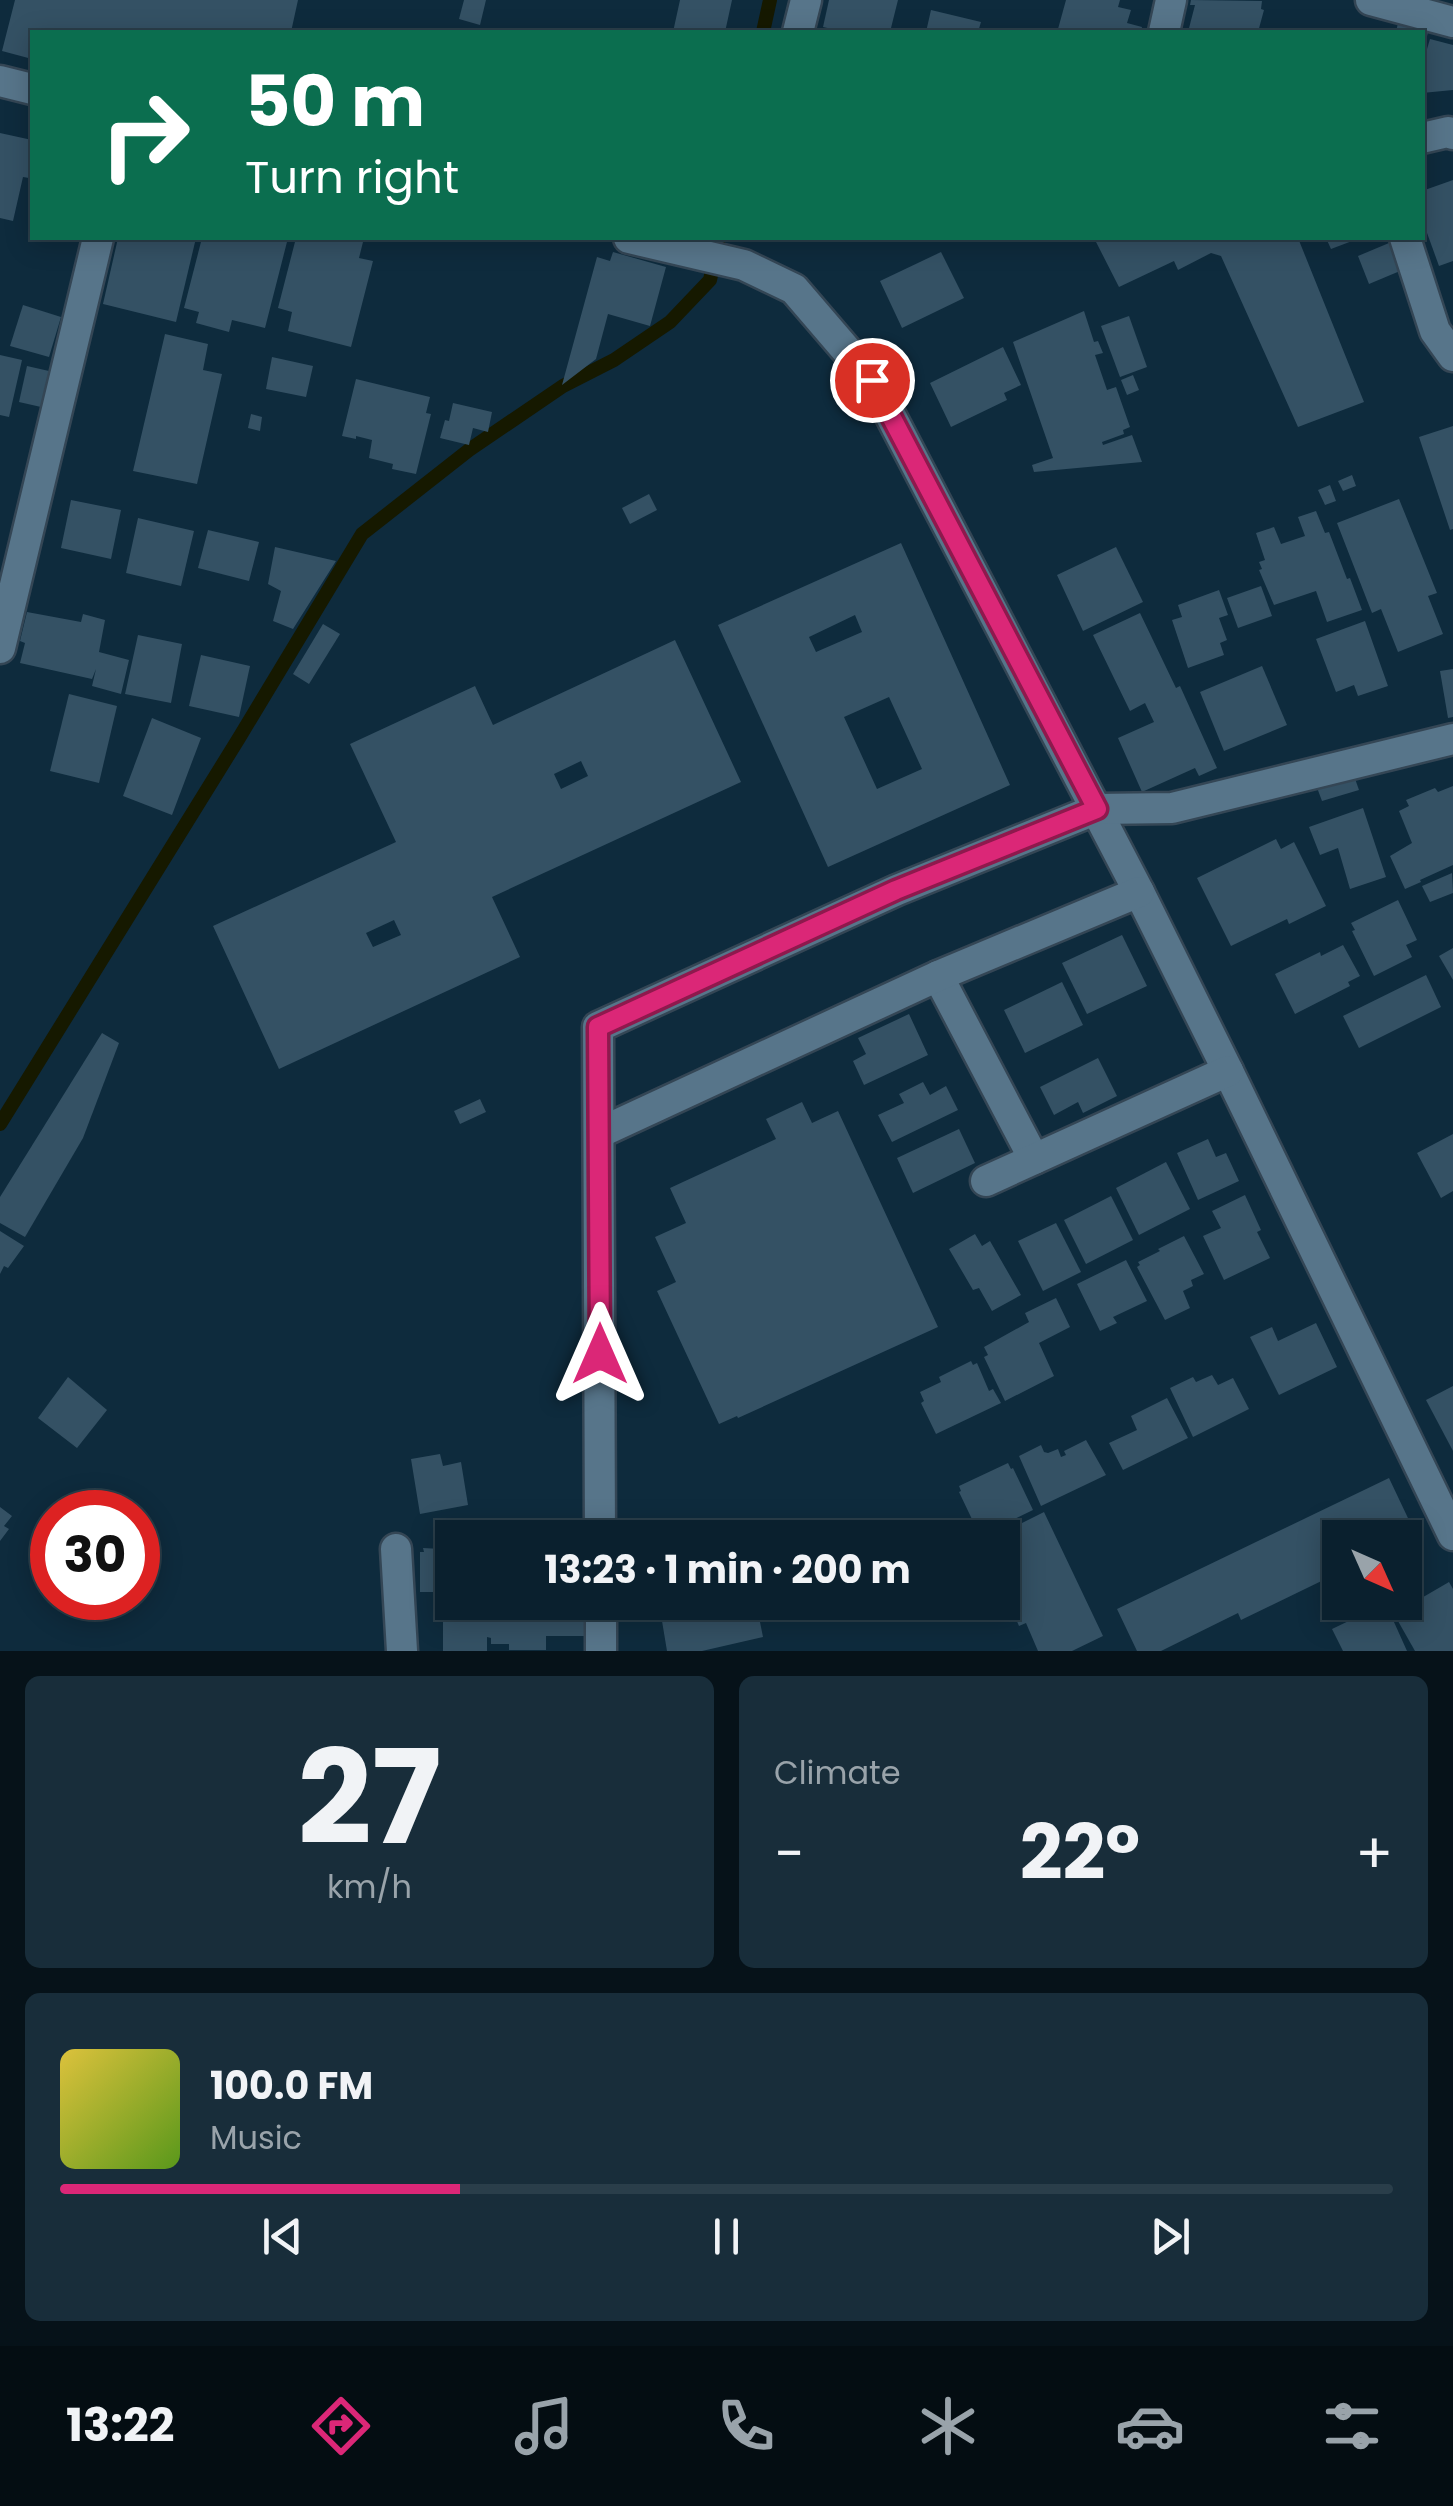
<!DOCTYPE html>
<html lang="en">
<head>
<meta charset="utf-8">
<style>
	:root { --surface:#0a202e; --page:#182d3a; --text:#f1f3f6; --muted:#99a3aa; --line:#2a3e4a; --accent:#db2777 }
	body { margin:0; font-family:Poppins,sans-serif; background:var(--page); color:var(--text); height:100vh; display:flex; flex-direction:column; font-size:38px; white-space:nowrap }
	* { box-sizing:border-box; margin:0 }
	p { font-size:32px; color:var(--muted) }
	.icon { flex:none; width:55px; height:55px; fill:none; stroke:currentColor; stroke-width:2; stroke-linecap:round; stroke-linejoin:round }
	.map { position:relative; height:1651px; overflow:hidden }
	.details { display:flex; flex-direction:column; gap:25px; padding:25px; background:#061219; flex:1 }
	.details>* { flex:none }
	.guide { position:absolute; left:30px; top:30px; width:1395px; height:210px; border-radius:0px; box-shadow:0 5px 25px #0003,0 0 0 2px var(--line); background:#0b6e4f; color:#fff; overflow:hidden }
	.needle { width:65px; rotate:135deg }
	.controls { position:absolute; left:1322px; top:1520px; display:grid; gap:20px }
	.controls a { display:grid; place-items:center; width:100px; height:100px; border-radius:0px; background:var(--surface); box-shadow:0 5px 25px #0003,0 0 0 2px var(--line); font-size:50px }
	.speed { position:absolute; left:30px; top:1490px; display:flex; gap:20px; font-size:50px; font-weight:700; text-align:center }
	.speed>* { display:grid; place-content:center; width:130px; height:130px; border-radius:50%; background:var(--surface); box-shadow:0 5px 25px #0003,0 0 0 2px var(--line); line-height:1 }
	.speed .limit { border:15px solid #d22; background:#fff; color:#111 }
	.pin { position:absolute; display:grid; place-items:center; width:85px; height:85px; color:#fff; margin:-42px; border:5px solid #fff; border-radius:50%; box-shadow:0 2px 10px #0007 }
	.me { position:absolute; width:110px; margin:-55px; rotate:0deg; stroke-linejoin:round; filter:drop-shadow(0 0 8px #0008) }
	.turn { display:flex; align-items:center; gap:35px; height:210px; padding:0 50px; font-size:45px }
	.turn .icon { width:130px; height:130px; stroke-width:2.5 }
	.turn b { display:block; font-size:70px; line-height:85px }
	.big { font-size:75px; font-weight:700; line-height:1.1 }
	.details .widget { flex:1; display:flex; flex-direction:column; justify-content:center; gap:15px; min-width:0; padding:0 35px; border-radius:15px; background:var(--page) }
	.details .dial { align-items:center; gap:0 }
	.dial b { font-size:130px; line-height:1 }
	.song { display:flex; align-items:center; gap:30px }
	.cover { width:120px; height:120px; border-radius:15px; background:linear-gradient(135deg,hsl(50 70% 55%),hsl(90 70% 35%)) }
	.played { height:10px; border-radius:5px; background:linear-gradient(90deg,var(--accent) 30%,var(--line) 30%) }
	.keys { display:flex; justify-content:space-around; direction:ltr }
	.heat { display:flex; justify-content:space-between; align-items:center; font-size:55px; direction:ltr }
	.details .tiles { flex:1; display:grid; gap:25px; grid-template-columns:1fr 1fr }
	.widget:last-child { grid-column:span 2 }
	.trip { position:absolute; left:435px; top:1520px; width:585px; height:100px; border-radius:0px; background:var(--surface); box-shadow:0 5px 25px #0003,0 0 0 2px var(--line); font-weight:700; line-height:100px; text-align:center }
	.tabs { display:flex; height:160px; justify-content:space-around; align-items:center; background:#040d12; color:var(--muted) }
	.tabs .icon { width:70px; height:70px }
	.tabs .on { color:var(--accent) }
	.tabs b { font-size:45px; color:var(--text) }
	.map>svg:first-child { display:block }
</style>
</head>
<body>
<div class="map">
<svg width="1453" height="1651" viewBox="0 0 1453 1651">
	<rect width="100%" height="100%" fill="#0e2b3d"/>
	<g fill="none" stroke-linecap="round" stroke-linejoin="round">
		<g stroke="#161900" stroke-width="14">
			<polyline points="763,32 770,0"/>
			<polyline points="0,1124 239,738 362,534 469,450 563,386 614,360 670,322 710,280 719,238"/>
		</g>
	</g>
	<g fill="#345164" fill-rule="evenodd">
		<polygon points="15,0 298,0 291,32 32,32 32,59 2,51"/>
		<polygon points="464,0 486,0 480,25 459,19"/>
		<polygon points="680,0 732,0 725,32 673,32"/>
		<polygon points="829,0 898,0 890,32 845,32 823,27"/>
		<polygon points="1066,0 1120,0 1118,7 1131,10 1127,23 1142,27 1141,32 1072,32 1058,29"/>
		<polygon points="1191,0 1262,1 1261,9 1264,10 1258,32 1188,32 1195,5 1190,5"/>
		<polygon points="931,10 981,22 978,32 926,32"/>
		<polygon points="1398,23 1432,31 1428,32 1424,49 1422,32 1396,32"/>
		<polygon points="1430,39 1453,45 1453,90 1422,93 1422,66"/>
		<polygon points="0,133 32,140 32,161 29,178 23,177 13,221 0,218"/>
		<polygon points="1453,180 1453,261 1439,266 1422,219 1422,191"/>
		<polygon points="118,238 196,238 176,322 103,304"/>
		<polygon points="202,238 288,238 265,328 232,320 229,332 196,323 199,312 184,308"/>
		<polygon points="296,238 364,238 359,258 373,261 351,347 288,331 292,312 278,308"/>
		<polygon points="1094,238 1298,238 1364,402 1298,427 1221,256 1211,253 1178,270 1174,261 1119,287"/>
		<polygon points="1326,238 1360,238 1331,249"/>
		<polygon points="1389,243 1400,271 1369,284 1358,256"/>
		<polygon points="613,252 666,267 650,326 608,314 596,359 562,385 597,257 610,261"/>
		<polygon points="941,252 964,298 902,328 880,281"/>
		<polygon points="23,305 61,317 49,357 10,346"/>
		<polygon points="1084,311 1094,342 1098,341 1103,353 1095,355 1107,390 1116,387 1130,427 1123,430 1124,434 1102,442 1103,445 1132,435 1142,462 1034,472 1032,465 1053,458 1013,342"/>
		<polygon points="1129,316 1147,367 1120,377 1101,326"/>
		<polygon points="165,334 208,344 203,370 222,374 197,484 133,471"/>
		<polygon points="1003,347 1021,385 1004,393 1007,400 951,427 930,383"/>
		<polygon points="0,355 22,360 9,417 0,415"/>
		<polygon points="272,357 313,366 306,397 266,389"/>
		<polygon points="27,366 49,371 41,407 19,402"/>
		<polygon points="1133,375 1139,390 1127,395 1121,380"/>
		<polygon points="356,379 430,397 426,413 431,414 416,474 392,469 393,464 369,458 372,440 356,436 356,439 342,436"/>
		<polygon points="453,403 492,412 488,432 473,428 469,445 440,438 445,420 449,421"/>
		<polygon points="251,414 262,417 260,431 248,428"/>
		<polygon points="1453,426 1453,529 1450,530 1419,437"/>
		<polygon points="1352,475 1356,486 1343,491 1338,481"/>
		<polygon points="1330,485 1336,501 1325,505 1318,490"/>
		<polygon points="649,494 657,510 630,524 622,508"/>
		<polygon points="1399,499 1437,593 1428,596 1443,634 1398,652 1381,609 1372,613 1337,523"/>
		<polygon points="71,500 121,510 111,559 61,548"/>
		<polygon points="1316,511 1325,533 1329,532 1347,579 1350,578 1362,610 1327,622 1316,591 1274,605 1259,570 1262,569 1259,562 1265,560 1256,533 1274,527 1281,544 1305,536 1298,517"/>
		<polygon points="138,518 194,531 181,586 126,573"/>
		<polygon points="208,530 259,542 249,581 198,568"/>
		<path d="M901,543L1010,785L828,867L718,625ZM855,615L862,632L816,652L809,637ZM889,697L922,769L877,789L844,717Z"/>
		<polygon points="275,547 336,561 293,629 273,621 281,591 268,584"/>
		<polygon points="1116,547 1143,602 1083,631 1057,575"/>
		<polygon points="1261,586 1272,616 1238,628 1227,598"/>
		<polygon points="1219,590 1228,615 1219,618 1227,640 1220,643 1224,655 1188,668 1172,620 1182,617 1178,605"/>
		<polygon points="27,612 81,622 83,614 105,620 99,652 129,660 121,694 92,686 96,669 92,679 20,663 25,643 20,641"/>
		<polygon points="1140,613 1176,688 1180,686 1217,768 1199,776 1195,768 1142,792 1118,738 1154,722 1145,703 1130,711 1093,635"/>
		<polygon points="1365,621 1388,686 1358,696 1354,685 1336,692 1316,639"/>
		<polygon points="323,624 340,634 309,684 293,674"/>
		<polygon points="138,635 182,644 171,703 125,694"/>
		<path d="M675,640L741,782L492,897L520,957L279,1069L213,926L396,842L350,744L475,686L493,725ZM581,761L588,776L561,789L554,774ZM394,920L401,935L373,947L366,933Z"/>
		<polygon points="201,655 250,666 239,717 189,706"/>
		<polygon points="1262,666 1287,725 1224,751 1200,692"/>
		<polygon points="1453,669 1453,717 1448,718 1440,671"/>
		<polygon points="69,694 117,706 99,783 50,771"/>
		<polygon points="152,718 201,738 172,815 123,796"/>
		<polygon points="1353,773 1359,790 1322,801 1316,785"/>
		<polygon points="1453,786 1453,865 1420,880 1421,882 1405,889 1390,856 1412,843 1399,811 1409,806 1406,800 1435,788 1438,792"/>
		<polygon points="1363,808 1386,877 1350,889 1338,848 1320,855 1309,827"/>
		<polygon points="1276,839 1281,849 1294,842 1326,906 1289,924 1287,919 1231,946 1197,878"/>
		<polygon points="1452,873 1453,893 1430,902 1422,886"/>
		<polygon points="1398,900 1417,940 1406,945 1412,957 1374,976 1352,931 1355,930 1351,923"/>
		<polygon points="1122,935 1147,986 1087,1014 1062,963"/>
		<polygon points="1343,945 1360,976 1348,982 1350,986 1295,1014 1275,974 1320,952 1321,956"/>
		<polygon points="1453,948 1453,980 1439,956"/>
		<polygon points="1426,975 1441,1007 1359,1048 1343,1016"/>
		<polygon points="1062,982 1083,1025 1025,1053 1004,1010"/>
		<polygon points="909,1014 928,1055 864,1085 853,1061 866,1054 858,1038"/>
		<polygon points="102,1033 119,1043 83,1138 25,1237 0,1223 0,1197"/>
		<polygon points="1098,1058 1117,1096 1083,1113 1078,1102 1054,1115 1040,1087"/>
		<polygon points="923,1082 930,1095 946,1086 958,1110 892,1142 878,1115 904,1103 899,1094"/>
		<polygon points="480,1099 486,1112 460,1124 454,1111"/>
		<polygon points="802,1102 812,1123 838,1111 938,1327 738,1418 737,1416 719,1424 657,1291 676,1282 655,1237 686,1223 670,1188 776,1139 766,1119"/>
		<polygon points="959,1129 975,1163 913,1193 897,1158"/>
		<polygon points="1453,1134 1453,1191 1441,1198 1417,1153"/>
		<polygon points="1208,1139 1216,1157 1226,1153 1239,1181 1198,1200 1177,1153"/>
		<polygon points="1166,1162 1190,1209 1139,1235 1116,1188"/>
		<polygon points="1245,1195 1261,1230 1257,1232 1270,1258 1224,1280 1203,1236 1221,1228 1212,1211"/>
		<polygon points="1111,1196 1133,1240 1086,1264 1064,1220"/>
		<polygon points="1056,1223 1081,1272 1043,1291 1018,1241"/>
		<polygon points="0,1231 24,1246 8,1268 4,1266 0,1274"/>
		<polygon points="975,1234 982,1246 990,1241 1021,1295 992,1311 979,1288 973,1290 949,1249"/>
		<polygon points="1184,1236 1204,1274 1191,1280 1193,1286 1183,1291 1190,1308 1165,1320 1137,1267 1140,1265 1138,1262 1160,1251 1158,1249"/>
		<polygon points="1126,1260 1147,1301 1113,1317 1117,1323 1100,1331 1077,1284"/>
		<polygon points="1056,1298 1070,1327 1039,1343 1054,1376 1005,1401 984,1357 988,1355 984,1347 1029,1322 1025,1313"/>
		<polygon points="1316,1323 1337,1367 1279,1395 1250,1337 1272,1327 1278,1341"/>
		<polygon points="971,1361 973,1365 977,1363 989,1391 993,1389 1001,1403 936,1434 921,1403 924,1401 920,1392 941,1382 939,1377"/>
		<polygon points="1212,1375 1218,1385 1233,1378 1249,1409 1193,1437 1170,1388 1193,1377 1196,1382"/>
		<polygon points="68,1377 107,1410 77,1448 38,1418"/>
		<polygon points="1453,1386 1453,1451 1426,1400"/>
		<polygon points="1167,1398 1188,1438 1123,1470 1109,1443 1137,1430 1131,1416"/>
		<polygon points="1086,1440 1106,1475 1041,1506 1019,1456 1041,1445 1044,1452 1048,1453 1058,1449 1061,1457 1066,1455 1064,1451"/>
		<polygon points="440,1454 443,1466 461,1462 468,1505 420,1514 411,1459"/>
		<polygon points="1008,1463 1011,1469 1013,1468 1033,1510 980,1536 959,1492 961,1491 959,1486"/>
		<polygon points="1389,1478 1416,1535 1405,1541 1405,1538 1340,1538 1340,1572 1241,1620 1238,1613 1161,1651 1137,1651 1117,1609"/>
		<polygon points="0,1507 12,1516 4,1526 9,1529 0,1541"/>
		<polygon points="1044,1512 1103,1636 1072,1651 1038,1651 1026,1623 1019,1626 1002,1587 1002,1538 992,1538"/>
		<polygon points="700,1518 704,1538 668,1538 665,1525"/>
		<polygon points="423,1548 441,1549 440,1552 443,1552 443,1549 452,1548 452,1602 584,1602 584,1636 546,1636 546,1650 509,1650 509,1644 491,1644 491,1638 487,1637 487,1651 443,1651 443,1592 420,1592 420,1552 424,1552"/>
		<polygon points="1449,1582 1453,1589 1453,1651 1415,1651 1394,1614"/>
		<polygon points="705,1602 756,1602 763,1637 702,1651 667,1651 662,1621 707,1612"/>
		<polygon points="1353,1602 1385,1602 1407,1651 1343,1651 1332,1629 1357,1617 1350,1604"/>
	</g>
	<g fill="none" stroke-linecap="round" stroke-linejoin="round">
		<g stroke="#344655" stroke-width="35">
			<g id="street">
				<polyline points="1371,0 1453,22"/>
				<polyline points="798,32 806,0"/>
				<polyline points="1164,32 1171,0"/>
				<polyline points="0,81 32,89"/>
				<polyline points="1422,138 1448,132 1453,134"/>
				<polyline points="629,238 744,265 794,289 872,380 1139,892 1228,1071 1453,1535"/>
				<polyline points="1405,238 1435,331 1453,356"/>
				<polyline points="0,648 98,238"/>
				<polyline points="938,976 1034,1159"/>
				<polyline points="599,1133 938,976 1139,892"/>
				<polyline points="986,1181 1228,1071"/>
				<polyline points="600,1538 598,1027 897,890 1097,809 1172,808 1453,739"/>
				<polyline points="396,1549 402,1651"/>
				<polyline points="601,1602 601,1651"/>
			</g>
		</g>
		<use href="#street" stroke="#57758a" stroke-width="30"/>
	</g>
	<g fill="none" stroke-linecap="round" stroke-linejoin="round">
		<g stroke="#8e194d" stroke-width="25">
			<polyline id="route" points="600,1354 598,1027 896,890 1097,809 872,380"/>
		</g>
		<use href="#route" stroke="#db2777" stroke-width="18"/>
	</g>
</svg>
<div class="controls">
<a><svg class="needle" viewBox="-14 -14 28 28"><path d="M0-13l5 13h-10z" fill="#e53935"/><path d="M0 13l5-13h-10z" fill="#99a3aa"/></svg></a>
</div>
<div class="speed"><div class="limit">30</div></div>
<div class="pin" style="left:872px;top:380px;background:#d93025"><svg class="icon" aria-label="arrive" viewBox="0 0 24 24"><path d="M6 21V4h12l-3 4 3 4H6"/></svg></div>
<svg class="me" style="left:600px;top:1354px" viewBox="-20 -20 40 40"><path d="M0-17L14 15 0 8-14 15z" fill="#db2777" stroke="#fff" stroke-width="4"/></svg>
<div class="trip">13:23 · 1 min · 200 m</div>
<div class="guide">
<div class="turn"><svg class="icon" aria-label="right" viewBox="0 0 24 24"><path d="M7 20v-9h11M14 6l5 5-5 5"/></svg><div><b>50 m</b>Turn right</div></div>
</div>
</div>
<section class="details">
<div class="tiles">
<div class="widget dial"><b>27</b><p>km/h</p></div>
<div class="widget"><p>Climate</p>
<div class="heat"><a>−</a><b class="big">22°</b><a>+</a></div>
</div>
<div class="widget">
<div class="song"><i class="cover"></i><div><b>100.0 FM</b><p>Music</p></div></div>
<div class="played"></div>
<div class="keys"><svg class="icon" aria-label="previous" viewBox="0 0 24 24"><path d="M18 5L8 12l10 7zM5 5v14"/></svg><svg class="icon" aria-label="pause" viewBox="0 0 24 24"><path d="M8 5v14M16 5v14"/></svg><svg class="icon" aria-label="next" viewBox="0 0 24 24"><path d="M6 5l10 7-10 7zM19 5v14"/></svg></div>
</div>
</div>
</section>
<nav class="tabs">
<b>13:22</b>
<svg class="icon on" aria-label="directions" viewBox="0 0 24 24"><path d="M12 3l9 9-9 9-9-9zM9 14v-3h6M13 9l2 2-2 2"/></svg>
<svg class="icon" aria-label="music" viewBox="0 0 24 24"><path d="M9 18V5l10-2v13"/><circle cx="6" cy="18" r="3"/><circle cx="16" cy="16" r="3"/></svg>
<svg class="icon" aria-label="phone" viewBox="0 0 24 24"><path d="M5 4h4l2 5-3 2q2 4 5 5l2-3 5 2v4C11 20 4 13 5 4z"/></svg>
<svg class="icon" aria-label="climate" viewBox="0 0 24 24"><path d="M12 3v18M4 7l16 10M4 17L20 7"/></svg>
<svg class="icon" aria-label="car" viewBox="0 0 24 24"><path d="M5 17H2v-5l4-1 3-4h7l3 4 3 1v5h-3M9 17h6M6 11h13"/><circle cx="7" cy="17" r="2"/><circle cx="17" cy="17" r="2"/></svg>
<svg class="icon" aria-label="filters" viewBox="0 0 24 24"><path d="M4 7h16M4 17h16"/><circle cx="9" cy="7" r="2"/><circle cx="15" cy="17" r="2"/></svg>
</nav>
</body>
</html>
